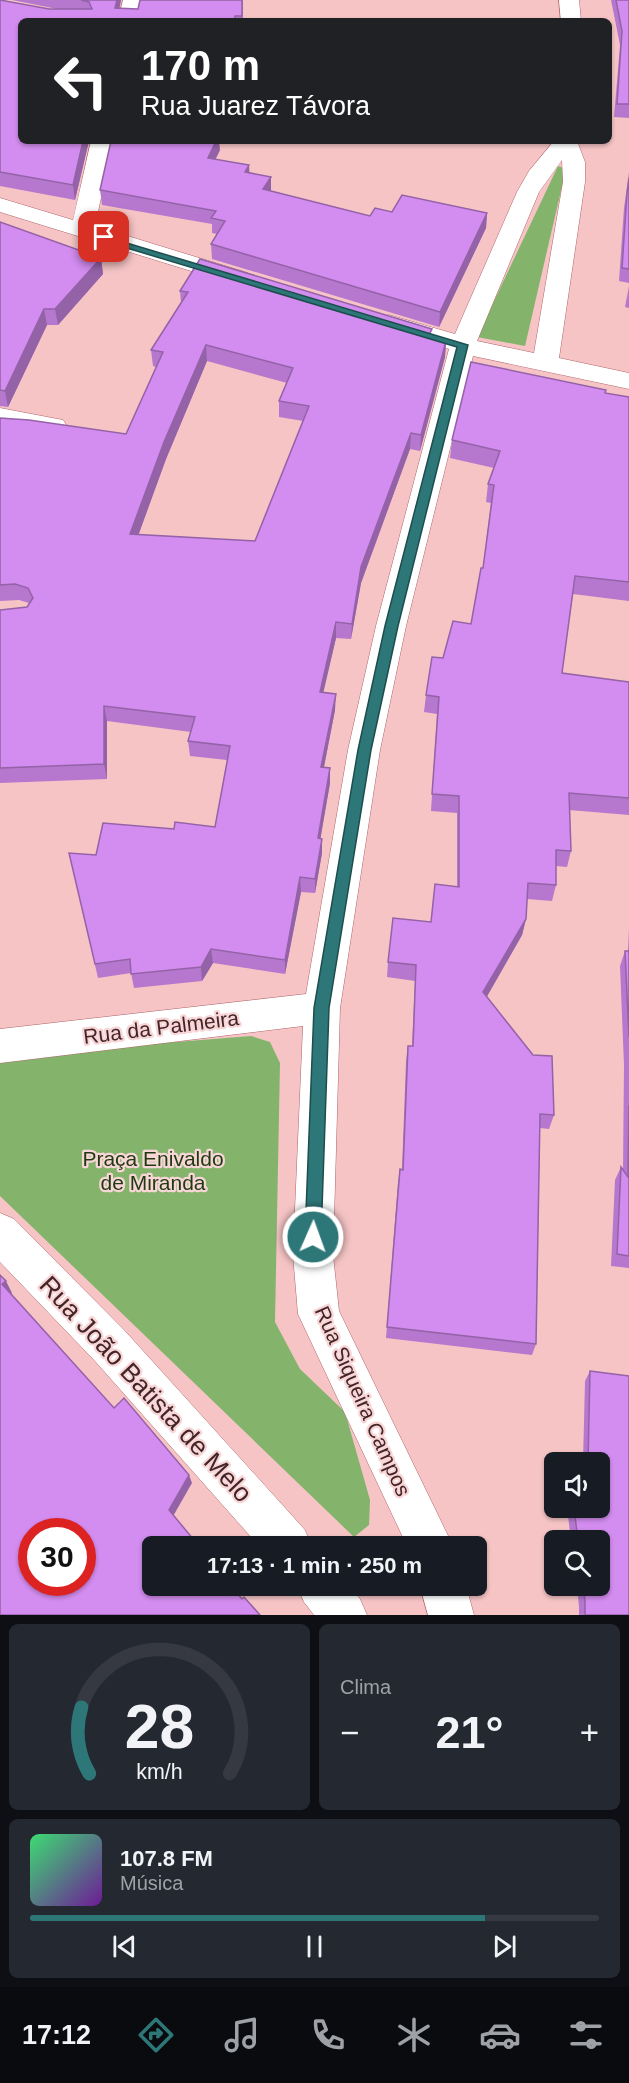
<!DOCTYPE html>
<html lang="pt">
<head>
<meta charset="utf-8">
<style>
	:root { --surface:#171b24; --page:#242831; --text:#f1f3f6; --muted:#9ea1a6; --line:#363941; --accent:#2e7778 }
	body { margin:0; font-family:Arial,sans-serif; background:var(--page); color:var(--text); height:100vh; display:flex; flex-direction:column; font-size:22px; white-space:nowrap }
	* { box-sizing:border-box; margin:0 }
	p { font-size:20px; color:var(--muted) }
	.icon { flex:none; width:33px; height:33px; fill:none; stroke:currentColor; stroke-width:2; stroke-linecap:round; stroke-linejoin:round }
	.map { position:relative; height:1615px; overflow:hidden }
	.side { display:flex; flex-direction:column; gap:9px; padding:9px; background:#0d0f14; flex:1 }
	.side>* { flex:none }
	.banner { position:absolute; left:18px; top:18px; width:594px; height:126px; border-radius:9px; box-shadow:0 2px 4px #0004; background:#202124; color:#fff; overflow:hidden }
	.buttons { position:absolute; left:544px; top:1452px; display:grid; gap:12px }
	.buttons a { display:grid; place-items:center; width:66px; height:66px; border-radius:9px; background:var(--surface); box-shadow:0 2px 4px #0004; font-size:30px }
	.speed { position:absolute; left:18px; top:1518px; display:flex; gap:12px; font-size:30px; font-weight:700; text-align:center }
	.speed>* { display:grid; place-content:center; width:78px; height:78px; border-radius:50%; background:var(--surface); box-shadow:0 2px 4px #0004; line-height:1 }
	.speed .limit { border:9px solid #d22; background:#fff; color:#111 }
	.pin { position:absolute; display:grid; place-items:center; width:51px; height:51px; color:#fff; margin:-26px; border-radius:12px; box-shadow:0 3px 9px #0006 }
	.me { position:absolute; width:66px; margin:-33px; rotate:2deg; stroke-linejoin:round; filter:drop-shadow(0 0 4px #0008) }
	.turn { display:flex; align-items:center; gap:21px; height:126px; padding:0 24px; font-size:27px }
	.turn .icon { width:78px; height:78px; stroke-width:2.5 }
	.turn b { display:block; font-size:42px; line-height:51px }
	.big { font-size:45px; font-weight:800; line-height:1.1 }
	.side .card { flex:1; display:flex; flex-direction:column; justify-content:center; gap:9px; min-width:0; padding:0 21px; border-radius:9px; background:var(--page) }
	.side .dial { align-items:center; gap:0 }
	.dial svg { height:156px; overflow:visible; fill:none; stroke:var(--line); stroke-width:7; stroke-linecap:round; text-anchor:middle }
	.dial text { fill:var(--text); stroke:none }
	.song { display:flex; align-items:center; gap:18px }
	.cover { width:72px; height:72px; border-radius:9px; background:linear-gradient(135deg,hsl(140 70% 55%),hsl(280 70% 35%)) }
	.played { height:6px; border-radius:3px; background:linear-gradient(90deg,var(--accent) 80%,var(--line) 80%) }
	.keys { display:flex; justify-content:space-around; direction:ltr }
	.heat { display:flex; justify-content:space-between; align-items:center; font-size:33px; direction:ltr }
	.side .tiles { flex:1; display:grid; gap:9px; grid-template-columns:1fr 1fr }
	.card:last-child { grid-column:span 2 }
	.trip { position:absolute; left:142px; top:1536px; width:345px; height:60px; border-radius:9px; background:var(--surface); box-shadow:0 2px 4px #0004; font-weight:800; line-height:60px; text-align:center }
	.menu { display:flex; height:96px; justify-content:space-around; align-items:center; background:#090b0e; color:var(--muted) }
	.menu .icon { width:42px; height:42px }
	.menu .active { color:var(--accent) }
	.menu b { font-size:27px; color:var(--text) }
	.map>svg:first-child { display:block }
</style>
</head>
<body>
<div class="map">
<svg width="629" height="1615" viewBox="0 0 629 1615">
	<rect width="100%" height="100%" fill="#f6c4c5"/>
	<g fill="#84b46c">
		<polygon points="558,166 566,169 525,346 477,337"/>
		<polygon points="251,1036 270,1042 280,1063 275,1322 300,1369 345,1412 370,1500 369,1525 354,1537 0,1196 0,1056"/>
	</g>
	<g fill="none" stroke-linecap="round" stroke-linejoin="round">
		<g stroke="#af656a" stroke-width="1">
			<g id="minor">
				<polygon points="123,0 143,0 138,21 118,21"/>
				<polygon points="559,0 579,0 581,21 561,21"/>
				<polygon points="91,141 113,141 95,226 248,273 251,278 248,283 239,285 230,283 0,212 0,198 73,220"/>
				<path d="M554,141H577L585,162V182L559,358L629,373V389L473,356L406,626L380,750L340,1008L333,1255L339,1311L453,1546H407L298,1314L293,1255L303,1026L0,1063V1029L306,994L348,750L376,626L449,349L380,328L376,323L380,318L389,315L455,334L517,192L529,171ZM562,160L563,182L534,353L477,341L539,192Z"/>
				<polygon points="0,408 63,420 67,426 63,432 54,435 0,426"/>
				<polygon points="0,1213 14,1219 125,1331 305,1530 311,1546 259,1546 95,1361 0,1262"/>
				<polygon points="297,1586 349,1586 360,1599 367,1615 314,1615 304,1602"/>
				<polygon points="420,1586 466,1586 474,1615 428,1615"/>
			</g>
		</g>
		<use href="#minor" fill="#fff" fill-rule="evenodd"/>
	</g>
	<g fill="#b578ce" fill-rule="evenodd">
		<polygon points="0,0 49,9 57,9 12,0 121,0 119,8 138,9 140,0 243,0 243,21 21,21 89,141 75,200 0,186"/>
		<polygon points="611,0 629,0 629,118 614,117 620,45"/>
		<polygon points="220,150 215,159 249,165 249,173 271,177 271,191 370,216 392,212 487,213 486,228 439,327 212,259 211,244 217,234 212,233 212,224 102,205 100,190"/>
		<polygon points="629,172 629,283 619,281 624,208"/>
		<polygon points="0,222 101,258 103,274 58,325 47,325 8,407 0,406"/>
		<polygon points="629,286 629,308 625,307"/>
		<path d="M180,291L446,341L445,357L420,451L410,449L361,583L351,639L336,638L323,692L335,710L324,767L330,768V783L320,839H322V853L315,893L301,892L285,974L213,963L202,981L134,988L131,973L98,978L69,853L96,855L174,829L215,827L227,760L190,756L188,741L191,732L107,721V779L0,783V610L27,607L29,603L19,600L0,601V418L126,434L156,367L153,366L151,350L181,303ZM207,361L287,383L279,401V417L303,421L255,541L138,535L166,459Z"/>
		<polygon points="605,393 629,397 629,601 573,594 562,673 629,682 629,815 569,810 571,851 567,867 556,866 556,885 552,901 527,899 526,919 522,935 487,996 554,1115 549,1129 540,1128 536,1344 532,1355 386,1338 398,1182 400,1169 402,1170 406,1061 408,1046 412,1046 415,981 387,977 388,962 431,922 457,886 457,813 431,811 437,714 424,712 426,695 443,658 471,624 483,568 491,503 486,502 488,484 494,468 450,458 452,440"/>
		<polygon points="629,928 629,1268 611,1266 615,1180 621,1167 623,1170 624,1065 620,966 625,951 628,951"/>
		<polygon points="590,1371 629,1615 579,1615 579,1607 577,1586 600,1586 600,1540 571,1540 567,1508 600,1508 600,1462 583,1462 585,1381"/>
	</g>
	<g fill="#9462a7">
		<polygon points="117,0 121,0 117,21 115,8"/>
		<polygon points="83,141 89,141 75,200 73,185"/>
		<polygon points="216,141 219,141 220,150 209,173 208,158"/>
		<polygon points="249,165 250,180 245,172"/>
		<polygon points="271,177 271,191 263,189"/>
		<polygon points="487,213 486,228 439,327 440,312"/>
		<polygon points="101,258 103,274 58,325 55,309"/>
		<polygon points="44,309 47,325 8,407 5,391"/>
		<polygon points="446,341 445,357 420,451 421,435"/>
		<polygon points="206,345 207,361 166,459 133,550 130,534 164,442"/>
		<polygon points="411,433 410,449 361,583 351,639 352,624 361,567"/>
		<polygon points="336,622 336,638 320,707 320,692"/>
		<polygon points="336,694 335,710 321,782 321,767"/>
		<polygon points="104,706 107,721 107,779 104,764"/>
		<polygon points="330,768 330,783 318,853 318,838"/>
		<polygon points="322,839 322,853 315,893 315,879"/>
		<polygon points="300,877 301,892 285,974 285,960"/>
		<polygon points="526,919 522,935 481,1007 483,992"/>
		<polygon points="211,949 213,963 202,981 201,967"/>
		<polygon points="6,1281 12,1293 8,1296 2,1284"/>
		<polygon points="189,1475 192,1483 172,1518 169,1510"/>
	</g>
	<g fill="#d38cef" stroke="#9462a7" stroke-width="1.5" fill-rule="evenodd">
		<polygon points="0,0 49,9 92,9 89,2 81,0 117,0 115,8 138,9 140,0 242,0 242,16 235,16 235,21 21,21 21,141 83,141 73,185 0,172"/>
		<polygon points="616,0 629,0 629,104 617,104 622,31"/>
		<polygon points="111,141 216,141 208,158 249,165 245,172 271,177 263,189 370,216 375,208 392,212 402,195 487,213 440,312 211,244 225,221 211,218 216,211 100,190"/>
		<polygon points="629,178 629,269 622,268 627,194"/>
		<polygon points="0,222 101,258 55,309 44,309 5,391 0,390"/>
		<path d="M200,259L432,329L428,337L446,341L421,435L411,433L361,567L352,624L336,622L320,692L336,694L321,767L330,768L318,838L322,839L315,879L300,877L285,960L211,949L201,967L131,974L130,959L95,964L69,853L96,855L103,823L174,829L175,822L215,827L230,746L188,741L195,717L104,706V764L0,768V610L27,607L33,598L28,588L15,584L0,585V418L29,420L126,434L163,352L151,350L188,292L180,291ZM206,345L293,368L279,401L309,406L255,541L130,534L164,442Z"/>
		<polygon points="471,362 606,390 605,393 629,397 629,582 575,576 562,673 629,682 629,798 569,793 571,851 556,850 556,885 528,883 526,919 483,992 533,1055 552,1056 554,1115 540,1114 536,1344 387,1327 400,1169 403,1170 408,1046 413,1046 416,965 388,962 393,918 431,922 435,884 459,887 459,796 432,794 439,697 426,695 432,657 443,658 453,621 471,624 481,568 483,568 494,485 488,484 500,451 452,440"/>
		<polygon points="625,951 629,951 629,1037"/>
		<polygon points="629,1105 629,1256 617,1254 621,1167 628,1177"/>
		<path d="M0,1275L6,1281L2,1284L114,1408L124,1398L189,1475L169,1510L199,1546H153V1586H231L242,1599L244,1597L260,1615H0ZM32,1532H82V1582H32Z"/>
		<polygon points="590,1371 629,1376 629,1615 585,1615 585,1601 583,1586 600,1586 600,1540 578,1540 574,1508 600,1508 600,1462 588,1462"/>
	</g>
	<polygon fill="#2e7778" stroke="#1e4d4e" stroke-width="1.5" points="100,235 468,345 398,626 371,750 329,1008 321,1237 319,1242 313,1245 307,1242 305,1237 314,1008 358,750 385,626 457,347 100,240"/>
	<g text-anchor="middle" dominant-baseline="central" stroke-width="4.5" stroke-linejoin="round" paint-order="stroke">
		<g font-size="21" fill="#442527" stroke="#f8d6d7">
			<text transform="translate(161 1027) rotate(-7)">Rua da Palmeira</text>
			<text transform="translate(363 1401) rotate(66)">Rua Siqueira Campos</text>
		</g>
		<g font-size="21" fill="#1f3a10" stroke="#f8d6d7">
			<text x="153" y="1158">Praça Enivaldo<tspan x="153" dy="24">de Miranda</tspan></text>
		</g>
		<g font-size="26" fill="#442527" stroke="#f8d6d7">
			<text transform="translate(146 1389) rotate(47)">Rua João Batista de Melo</text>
		</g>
	</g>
</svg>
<div class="buttons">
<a><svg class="icon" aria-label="sound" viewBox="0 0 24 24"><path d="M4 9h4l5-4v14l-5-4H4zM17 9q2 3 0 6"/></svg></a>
<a><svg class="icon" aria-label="search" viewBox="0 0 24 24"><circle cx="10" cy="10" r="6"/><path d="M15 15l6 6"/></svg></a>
</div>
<div class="speed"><div class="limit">30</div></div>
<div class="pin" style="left:104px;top:237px;background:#d93025"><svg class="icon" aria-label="arrive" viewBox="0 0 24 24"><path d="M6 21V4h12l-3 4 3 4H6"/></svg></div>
<svg class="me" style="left:313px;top:1237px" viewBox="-20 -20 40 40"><circle r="17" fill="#2e7778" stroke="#fff" stroke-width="3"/><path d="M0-11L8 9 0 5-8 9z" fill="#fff"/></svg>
<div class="trip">17:13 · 1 min · 250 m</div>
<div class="banner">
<div class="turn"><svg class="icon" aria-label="left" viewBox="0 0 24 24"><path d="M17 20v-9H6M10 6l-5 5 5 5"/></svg><div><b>170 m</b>Rua Juarez Távora</div></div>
</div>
</div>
<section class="side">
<div class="tiles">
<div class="card dial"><svg viewBox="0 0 100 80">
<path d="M14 69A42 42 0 1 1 86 69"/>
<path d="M14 69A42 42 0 0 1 10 35" stroke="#2e7778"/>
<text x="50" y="56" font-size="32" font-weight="700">28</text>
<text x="50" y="72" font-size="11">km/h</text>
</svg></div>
<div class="card"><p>Clima</p>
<div class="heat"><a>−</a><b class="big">21°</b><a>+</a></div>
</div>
<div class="card">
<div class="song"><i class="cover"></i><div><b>107.8 FM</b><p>Música</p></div></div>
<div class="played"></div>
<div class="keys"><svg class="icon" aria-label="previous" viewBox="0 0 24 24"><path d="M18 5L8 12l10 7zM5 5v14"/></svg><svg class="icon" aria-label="pause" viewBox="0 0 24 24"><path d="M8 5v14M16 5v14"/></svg><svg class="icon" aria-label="next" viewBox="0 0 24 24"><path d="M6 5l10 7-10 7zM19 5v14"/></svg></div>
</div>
</div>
</section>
<nav class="menu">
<b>17:12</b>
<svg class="icon active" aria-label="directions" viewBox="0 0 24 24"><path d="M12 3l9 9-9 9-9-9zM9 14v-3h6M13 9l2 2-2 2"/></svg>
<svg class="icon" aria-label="music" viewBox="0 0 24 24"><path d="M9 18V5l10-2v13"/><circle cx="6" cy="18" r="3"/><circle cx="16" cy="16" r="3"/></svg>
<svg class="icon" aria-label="phone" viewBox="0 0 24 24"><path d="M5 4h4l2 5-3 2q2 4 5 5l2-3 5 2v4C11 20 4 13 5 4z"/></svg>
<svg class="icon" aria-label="climate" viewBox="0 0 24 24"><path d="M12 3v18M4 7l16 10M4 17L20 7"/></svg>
<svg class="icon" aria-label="car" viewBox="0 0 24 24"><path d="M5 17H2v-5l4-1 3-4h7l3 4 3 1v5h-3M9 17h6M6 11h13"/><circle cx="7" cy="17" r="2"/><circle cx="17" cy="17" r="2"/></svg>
<svg class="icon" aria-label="filters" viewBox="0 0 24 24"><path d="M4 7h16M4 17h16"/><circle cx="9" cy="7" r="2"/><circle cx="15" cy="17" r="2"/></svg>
</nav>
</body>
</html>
